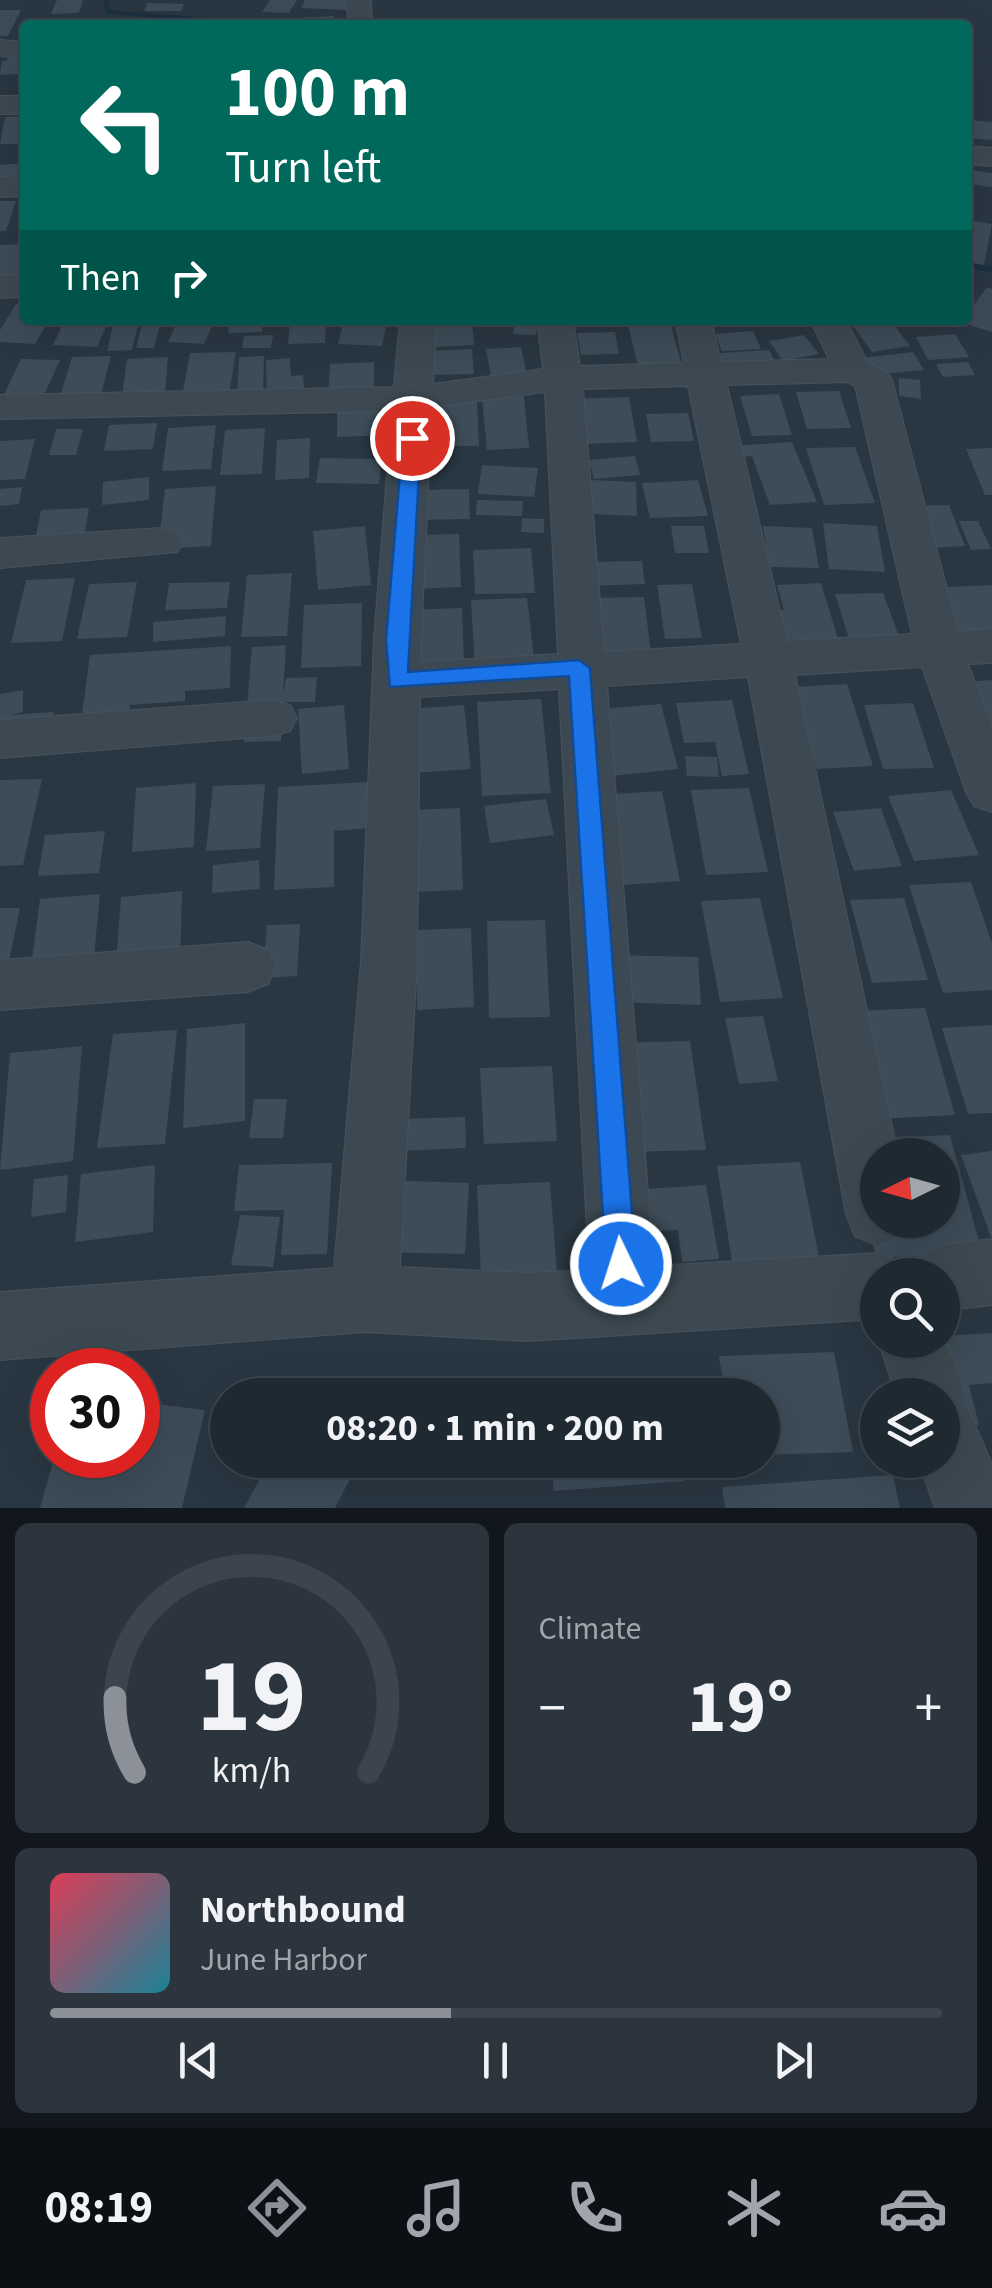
<!DOCTYPE html>
<html lang="en">
<head>
<meta charset="utf-8">
<style>
	:root { --surface:#1f2932; --page:#2c353e; --text:#f1f3f6; --muted:#a1a6ac; --line:#3c454d; --accent:#8c9099 }
	body { margin:0; font-family:"Source Sans 3",sans-serif; background:var(--page); color:var(--text); height:100vh; display:flex; flex-direction:column; font-size:38px; white-space:nowrap }
	* { box-sizing:border-box; margin:0 }
	p { font-size:32px; color:var(--muted) }
	.icon { flex:none; width:55px; height:55px; fill:none; stroke:currentColor; stroke-width:2; stroke-linecap:round; stroke-linejoin:round }
	.map { position:relative; height:1508px; overflow:hidden }
	.sheet { display:flex; flex-direction:column; gap:15px; padding:15px; background:#11171c; flex:1 }
	.sheet>* { flex:none }
	.guide { position:absolute; left:20px; top:20px; width:952px; height:305px; border-radius:10px; box-shadow:0 10px 40px #0002,0 0 0 2px var(--line); background:#00695c; color:#fff; overflow:hidden }
	.needle { width:65px; rotate:265deg }
	.controls { position:absolute; left:860px; top:1138px; display:grid; gap:20px }
	.controls a { display:grid; place-items:center; width:100px; height:100px; border-radius:50%; background:var(--surface); box-shadow:0 10px 40px #0002,0 0 0 2px var(--line); font-size:50px }
	.speed { position:absolute; left:30px; top:1348px; display:flex; gap:20px; font-size:50px; font-weight:700; text-align:center }
	.speed>* { display:grid; place-content:center; width:130px; height:130px; border-radius:50%; background:var(--surface); box-shadow:0 10px 40px #0002,0 0 0 2px var(--line); line-height:1 }
	.speed .limit { border:15px solid #d22; background:#fff; color:#111 }
	.pin { position:absolute; display:grid; place-items:center; width:85px; height:85px; color:#fff; margin:-42px; border:5px solid #fff; border-radius:50%; box-shadow:0 2px 10px #0007 }
	.me { position:absolute; width:110px; margin:-55px; rotate:356deg; stroke-linejoin:round; filter:drop-shadow(0 0 8px #0008) }
	.turn { display:flex; align-items:center; gap:35px; height:210px; padding:0 40px; font-size:45px }
	.turn .icon { width:130px; height:130px; stroke-width:2.5 }
	.turn b { display:block; font-size:70px; line-height:85px }
	.then { display:flex; align-items:center; height:95px; padding:0 40px; background:#0003; gap:20px; font-size:38px }
	.big { font-size:75px; font-weight:700; line-height:1.1 }
	.sheet .widget { flex:1; display:flex; flex-direction:column; justify-content:center; gap:15px; min-width:0; padding:0 35px; border-radius:15px; background:var(--page) }
	.sheet .dial { align-items:center; gap:0 }
	.dial svg { height:260px; overflow:visible; fill:none; stroke:var(--line); stroke-width:7; stroke-linecap:round; text-anchor:middle }
	.dial text { fill:var(--text); stroke:none }
	.song { display:flex; align-items:center; gap:30px }
	.cover { width:120px; height:120px; border-radius:15px; background:linear-gradient(135deg,hsl(350 70% 55%),hsl(190 70% 35%)) }
	.played { height:10px; border-radius:5px; background:linear-gradient(90deg,var(--accent) 45%,var(--line) 45%) }
	.keys { display:flex; justify-content:space-around; direction:ltr }
	.heat { display:flex; justify-content:space-between; align-items:center; font-size:55px; direction:ltr }
	.sheet .tiles { flex:1; display:grid; gap:15px; grid-template-columns:1fr 1fr }
	.widget:last-child { grid-column:span 2 }
	.trip { position:absolute; left:210px; top:1378px; width:570px; height:100px; border-radius:50px; background:var(--surface); box-shadow:0 10px 40px #0002,0 0 0 2px var(--line); font-weight:700; line-height:100px; text-align:center }
	.dock { display:flex; height:160px; justify-content:space-around; align-items:center; background:#0c1014; color:var(--muted) }
	.dock .icon { width:70px; height:70px }
	.dock .active { color:var(--accent) }
	.dock b { font-size:45px; color:var(--text) }
	.map>svg:first-child { display:block }
</style>
</head>
<body>
<div class="map">
<svg width="992" height="1508" viewBox="0 0 992 1508">
	<rect width="100%" height="100%" fill="#293742"/>
	<g fill="none" stroke-linecap="round" stroke-linejoin="round">
		<g fill="#1c3040" fill-rule="evenodd">
			<polygon points="103,0 109,0 111,10 269,23 272,25 244,25 108,14 105,12"/>
			<polygon points="968,262 992,267 992,273 968,267"/>
		</g>
	</g>
	<g fill="#3c4c58">
		<polygon points="57,0 83,0 79,13 51,14"/>
		<polygon points="270,0 297,0 289,13 262,12"/>
		<polygon points="305,0 351,0 346,10 301,8"/>
		<polygon points="147,3 184,4 181,11 144,11"/>
		<polygon points="0,10 21,10 8,36 0,36"/>
		<polygon points="334,16 335,25 297,25 297,18"/>
		<polygon points="12,52 25,52 18,74 0,75 2,61 6,61"/>
		<polygon points="25,116 25,144 0,144 5,117"/>
		<polygon points="968,120 992,122 992,140 968,138"/>
		<polygon points="25,163 25,181 0,183 0,165"/>
		<polygon points="969,170 992,173 992,187 968,184"/>
		<polygon points="0,201 16,201 6,231 0,231"/>
		<polygon points="968,220 992,224 984,265 968,262"/>
		<polygon points="25,244 17,282 0,282 0,245"/>
		<polygon points="987,287 992,289 992,332 957,321 968,320 968,313"/>
		<polygon points="16,304 25,305 25,320 49,320 35,344 0,342 0,330"/>
		<polygon points="65,320 109,320 97,347 53,345"/>
		<polygon points="143,320 161,320 154,348 136,348"/>
		<polygon points="178,320 215,320 204,344 168,342"/>
		<polygon points="230,320 263,320 262,332 228,333"/>
		<polygon points="290,320 326,320 325,343 288,344"/>
		<polygon points="344,320 387,320 382,346 338,344"/>
		<polygon points="849,320 890,320 910,346 872,352"/>
		<polygon points="515,323 537,325 536,335 513,334"/>
		<polygon points="670,323 682,365 638,366 628,325"/>
		<polygon points="138,324 132,350 107,351 113,325"/>
		<polygon points="472,325 474,345 435,347 434,326"/>
		<polygon points="753,331 761,349 722,351 715,334"/>
		<polygon points="615,332 619,354 581,355 577,333"/>
		<polygon points="955,334 969,357 928,360 916,337"/>
		<polygon points="273,335 271,348 242,348 244,336"/>
		<polygon points="804,335 819,354 783,361 769,341"/>
		<polygon points="521,347 527,375 491,377 486,349"/>
		<polygon points="472,349 474,374 421,375 421,351"/>
		<polygon points="769,350 777,366 713,371 706,354"/>
		<polygon points="236,352 229,395 182,396 190,353"/>
		<polygon points="913,352 924,370 872,375 861,358"/>
		<polygon points="111,356 99,402 58,403 72,357"/>
		<polygon points="264,356 263,398 237,400 239,357"/>
		<polygon points="168,357 165,393 122,396 127,359"/>
		<polygon points="290,358 291,376 303,375 305,396 267,399 266,360"/>
		<polygon points="21,359 60,360 40,404 0,403"/>
		<polygon points="374,362 374,396 328,397 330,364"/>
		<polygon points="968,362 975,375 943,377 936,364"/>
		<polygon points="899,378 920,380 921,399 899,396"/>
		<polygon points="839,391 851,428 807,429 796,392"/>
		<polygon points="779,394 792,435 752,436 740,396"/>
		<polygon points="524,396 529,448 487,450 482,398"/>
		<polygon points="629,397 637,442 583,444 569,399"/>
		<polygon points="477,401 479,446 432,446 432,402"/>
		<polygon points="391,411 391,435 337,437 337,412"/>
		<polygon points="688,413 694,441 651,442 646,414"/>
		<polygon points="157,423 153,449 104,451 109,425"/>
		<polygon points="216,425 211,469 162,471 168,428"/>
		<polygon points="265,428 262,474 220,475 225,430"/>
		<polygon points="56,429 83,429 76,455 49,455"/>
		<polygon points="310,438 309,478 275,480 277,440"/>
		<polygon points="35,439 25,479 0,480 0,441"/>
		<polygon points="792,442 817,502 770,505 752,456 732,458 728,446"/>
		<polygon points="855,447 875,503 824,505 806,448"/>
		<polygon points="992,448 992,495 985,495 966,449"/>
		<polygon points="635,456 640,475 594,479 589,460"/>
		<polygon points="320,458 382,459 379,484 316,483"/>
		<polygon points="482,465 538,468 534,497 478,494"/>
		<polygon points="149,477 149,500 102,505 103,482"/>
		<polygon points="591,480 636,482 637,516 590,514"/>
		<polygon points="698,480 708,516 650,518 642,483"/>
		<polygon points="216,486 211,546 158,549 165,489"/>
		<polygon points="22,487 19,504 0,506 0,489"/>
		<polygon points="469,489 470,519 414,520 414,490"/>
		<polygon points="477,500 523,501 522,516 476,515"/>
		<polygon points="949,505 965,546 926,548 910,506"/>
		<polygon points="89,508 84,539 35,541 41,510"/>
		<polygon points="522,518 544,519 544,533 521,532"/>
		<polygon points="959,521 978,521 991,549 971,550"/>
		<polygon points="823,523 877,526 885,572 829,569"/>
		<polygon points="365,526 371,585 318,590 313,531"/>
		<polygon points="671,526 704,526 709,553 675,553"/>
		<polygon points="763,526 812,528 819,568 769,567"/>
		<polygon points="459,534 461,587 411,589 411,535"/>
		<polygon points="531,548 535,593 475,594 473,550"/>
		<polygon points="642,561 645,584 588,586 585,562"/>
		<polygon points="292,573 287,636 241,637 247,575"/>
		<polygon points="75,578 62,641 11,643 26,580"/>
		<polygon points="137,582 127,637 77,639 89,584"/>
		<polygon points="230,582 227,608 165,610 169,583"/>
		<polygon points="821,583 839,642 776,645 767,610 784,610 777,585"/>
		<polygon points="692,584 702,638 665,639 657,585"/>
		<polygon points="992,585 992,638 946,640 926,588"/>
		<polygon points="883,593 903,647 852,648 835,594"/>
		<polygon points="644,597 651,653 593,654 588,598"/>
		<polygon points="527,598 535,667 475,670 471,600"/>
		<polygon points="362,603 361,666 301,668 304,605"/>
		<polygon points="462,608 464,664 405,666 405,610"/>
		<polygon points="226,616 225,636 153,642 153,622"/>
		<polygon points="286,645 283,695 286,678 317,677 315,702 283,702 281,741 244,742 252,647"/>
		<polygon points="231,646 230,688 185,691 185,701 130,705 127,740 78,744 90,655"/>
		<polygon points="992,680 992,754 963,682"/>
		<polygon points="847,684 873,766 817,769 793,687"/>
		<polygon points="23,690 23,712 9,715 54,712 50,741 0,745 0,694"/>
		<polygon points="541,699 551,793 482,796 477,702"/>
		<polygon points="732,700 749,774 722,776 715,742 684,743 676,703"/>
		<polygon points="913,703 934,768 883,769 864,705"/>
		<polygon points="661,704 678,769 603,777 589,710"/>
		<polygon points="344,705 349,769 302,774 298,709"/>
		<polygon points="464,705 471,769 412,773 408,709"/>
		<polygon points="685,756 717,757 719,777 687,776"/>
		<polygon points="42,779 23,865 0,866 0,780"/>
		<polygon points="368,782 369,828 334,831 334,887 274,890 278,787"/>
		<polygon points="196,783 194,847 132,852 136,788"/>
		<polygon points="265,784 260,848 206,851 213,786"/>
		<polygon points="749,788 768,872 706,875 691,790"/>
		<polygon points="951,790 979,855 914,861 888,796"/>
		<polygon points="662,791 680,881 610,886 597,795"/>
		<polygon points="546,799 554,835 490,843 484,806"/>
		<polygon points="460,808 463,890 409,892 408,810"/>
		<polygon points="881,808 902,866 854,871 833,812"/>
		<polygon points="105,831 99,873 38,876 45,835"/>
		<polygon points="259,860 260,889 212,893 213,865"/>
		<polygon points="971,882 992,943 992,990 943,993 909,885"/>
		<polygon points="182,891 180,969 115,975 121,897"/>
		<polygon points="100,894 93,967 30,974 40,899"/>
		<polygon points="760,898 783,998 720,1002 701,901"/>
		<polygon points="904,898 928,980 872,983 850,900"/>
		<polygon points="0,908 20,908 4,985 0,986"/>
		<polygon points="545,920 550,1017 489,1018 487,921"/>
		<polygon points="300,924 297,976 262,978 267,925"/>
		<polygon points="471,928 474,1007 417,1010 416,930"/>
		<polygon points="611,955 698,957 701,1005 612,1002"/>
		<polygon points="925,1008 955,1115 878,1119 852,1011"/>
		<polygon points="763,1016 778,1081 739,1084 725,1018"/>
		<polygon points="245,1023 245,1121 183,1128 187,1029"/>
		<polygon points="992,1025 992,1113 968,1114 942,1028"/>
		<polygon points="177,1030 165,1144 97,1148 113,1034"/>
		<polygon points="690,1041 706,1150 623,1152 612,1043"/>
		<polygon points="82,1046 73,1161 0,1170 10,1053"/>
		<polygon points="552,1066 557,1141 484,1144 480,1068"/>
		<polygon points="254,1099 287,1099 283,1138 249,1138"/>
		<polygon points="465,1117 466,1148 399,1151 399,1119"/>
		<polygon points="950,1135 982,1253 876,1258 866,1211 878,1220 942,1220 942,1155 888,1155 884,1138"/>
		<polygon points="992,1151 992,1240 961,1155"/>
		<polygon points="800,1162 821,1267 737,1294 717,1166"/>
		<polygon points="332,1163 327,1254 281,1255 284,1210 234,1211 239,1165"/>
		<polygon points="155,1165 153,1232 75,1242 81,1174"/>
		<polygon points="68,1175 66,1212 31,1217 34,1179"/>
		<polygon points="380,1180 469,1183 465,1254 374,1252"/>
		<polygon points="550,1182 559,1298 482,1303 477,1185"/>
		<polygon points="706,1185 719,1259 682,1262 678,1230 639,1232 633,1190"/>
		<polygon points="240,1215 280,1217 273,1267 231,1265"/>
		<polygon points="992,1333 992,1383 969,1385 979,1425 942,1427 942,1395 915,1395 902,1340 942,1340 942,1336"/>
		<polygon points="834,1352 853,1452 762,1455 762,1395 725,1395 719,1356"/>
		<polygon points="490,1380 491,1395 417,1395 417,1385"/>
		<polygon points="670,1384 672,1395 566,1395 566,1392"/>
		<polygon points="139,1402 205,1410 182,1508 40,1508 55,1455 138,1455"/>
		<polygon points="270,1460 360,1460 335,1508 244,1508"/>
		<polygon points="551,1460 682,1460 685,1481 554,1491"/>
		<polygon points="893,1475 900,1508 725,1508 722,1487"/>
	</g>
	<g fill="none" stroke-linecap="round" stroke-linejoin="round">
		<g stroke="#47525b" stroke-width="2">
			<g id="minor">
				<polygon points="345,0 371,0 372,25 350,25"/>
				<polygon points="0,40 25,42 25,58 0,56"/>
				<rect x="0" y="96" width="25" height="18"/>
				<polygon points="968,146 992,148 992,166 968,164"/>
				<polygon points="25,176 25,196 0,197 0,177"/>
				<polygon points="25,275 25,297 0,298 0,276"/>
				<path d="M400,320H436L433,384L543,369L537,320H573L580,366L684,363L675,320H711L721,362L829,359L810,320H846L868,363L887,372L892,380L958,631L992,629V663L968,664L992,726V812L974,806L966,792L922,667L795,675L898,1155H878V1220H908L901,1236L878,1246L855,1236L846,1214L748,677L607,686L654,1266L878,1253L902,1262L907,1275H878V1319L528,1341L365,1332L0,1360V1292L334,1268L361,962L374,640L392,411L0,419V395L394,387ZM847,382L855,386L912,634L787,641L727,385ZM688,386L741,644L604,652L583,389ZM545,392L558,654L420,662L432,407ZM559,689L589,1270L528,1273L400,1267L417,962L420,697Z"/>
				<polygon points="162,528 177,532 184,542 177,552 0,568 0,538"/>
				<polygon points="273,700 290,705 297,718 290,731 273,736 0,758 0,720"/>
				<polygon points="248,942 268,950 276,967 268,984 248,992 0,1010 0,960"/>
				<polygon points="992,1239 992,1305 942,1311 942,1275 910,1275 919,1255 942,1245"/>
				<polygon points="942,1331 966,1395 964,1400 992,1464 992,1508 935,1508 918,1460 942,1460 942,1395 896,1395 878,1340 942,1340"/>
			</g>
		</g>
		<use href="#minor" fill="#3d4952" fill-rule="evenodd"/>
	</g>
	<polygon fill="#1a73e8" stroke="#114b97" stroke-width="2.5" points="412,432 421,438 408,672 579,660 590,668 636,1264 632,1274 621,1279 610,1274 606,1264 569,676 390,687 386,640 403,438"/>
</svg>
<div class="controls">
<a><svg class="needle" viewBox="-14 -14 28 28"><path d="M0-13l5 13h-10z" fill="#e53935"/><path d="M0 13l5-13h-10z" fill="#a1a6ac"/></svg></a>
<a><svg class="icon" aria-label="search" viewBox="0 0 24 24"><circle cx="10" cy="10" r="6"/><path d="M15 15l6 6"/></svg></a>
<a><svg class="icon" aria-label="layers" viewBox="0 0 24 24"><path d="M12 4l9 5-9 5-9-5zM3 14l9 5 9-5"/></svg></a>
</div>
<div class="speed"><div class="limit">30</div></div>
<div class="pin" style="left:412px;top:438px;background:#d93025"><svg class="icon" aria-label="arrive" viewBox="0 0 24 24"><path d="M6 21V4h12l-3 4 3 4H6"/></svg></div>
<svg class="me" style="left:621px;top:1264px" viewBox="-20 -20 40 40"><circle r="17" fill="#1a73e8" stroke="#fff" stroke-width="3"/><path d="M0-11L8 9 0 5-8 9z" fill="#fff"/></svg>
<div class="trip">08:20 · 1 min · 200 m</div>
<div class="guide">
<div class="turn"><svg class="icon" aria-label="left" viewBox="0 0 24 24"><path d="M17 20v-9H6M10 6l-5 5 5 5"/></svg><div><b>100 m</b>Turn left</div></div>
<div class="then">Then<svg class="icon" aria-label="right" viewBox="0 0 24 24"><path d="M7 20v-9h11M14 6l5 5-5 5"/></svg></div>
</div>
</div>
<section class="sheet">
<div class="tiles">
<div class="widget dial"><svg viewBox="0 0 100 80">
<path d="M14 69A42 42 0 1 1 86 69"/>
<path d="M14 69A42 42 0 0 1 8 46" stroke="#8c9099"/>
<text x="50" y="56" font-size="32" font-weight="700">19</text>
<text x="50" y="72" font-size="11">km/h</text>
</svg></div>
<div class="widget"><p>Climate</p>
<div class="heat"><a>−</a><b class="big">19°</b><a>+</a></div>
</div>
<div class="widget">
<div class="song"><i class="cover"></i><div><b>Northbound</b><p>June Harbor</p></div></div>
<div class="played"></div>
<div class="keys"><svg class="icon" aria-label="previous" viewBox="0 0 24 24"><path d="M18 5L8 12l10 7zM5 5v14"/></svg><svg class="icon" aria-label="pause" viewBox="0 0 24 24"><path d="M8 5v14M16 5v14"/></svg><svg class="icon" aria-label="next" viewBox="0 0 24 24"><path d="M6 5l10 7-10 7zM19 5v14"/></svg></div>
</div>
</div>
</section>
<nav class="dock">
<b>08:19</b>
<svg class="icon active" aria-label="directions" viewBox="0 0 24 24"><path d="M12 3l9 9-9 9-9-9zM9 14v-3h6M13 9l2 2-2 2"/></svg>
<svg class="icon" aria-label="music" viewBox="0 0 24 24"><path d="M9 18V5l10-2v13"/><circle cx="6" cy="18" r="3"/><circle cx="16" cy="16" r="3"/></svg>
<svg class="icon" aria-label="phone" viewBox="0 0 24 24"><path d="M5 4h4l2 5-3 2q2 4 5 5l2-3 5 2v4C11 20 4 13 5 4z"/></svg>
<svg class="icon" aria-label="climate" viewBox="0 0 24 24"><path d="M12 3v18M4 7l16 10M4 17L20 7"/></svg>
<svg class="icon" aria-label="car" viewBox="0 0 24 24"><path d="M5 17H2v-5l4-1 3-4h7l3 4 3 1v5h-3M9 17h6M6 11h13"/><circle cx="7" cy="17" r="2"/><circle cx="17" cy="17" r="2"/></svg>
</nav>
</body>
</html>
